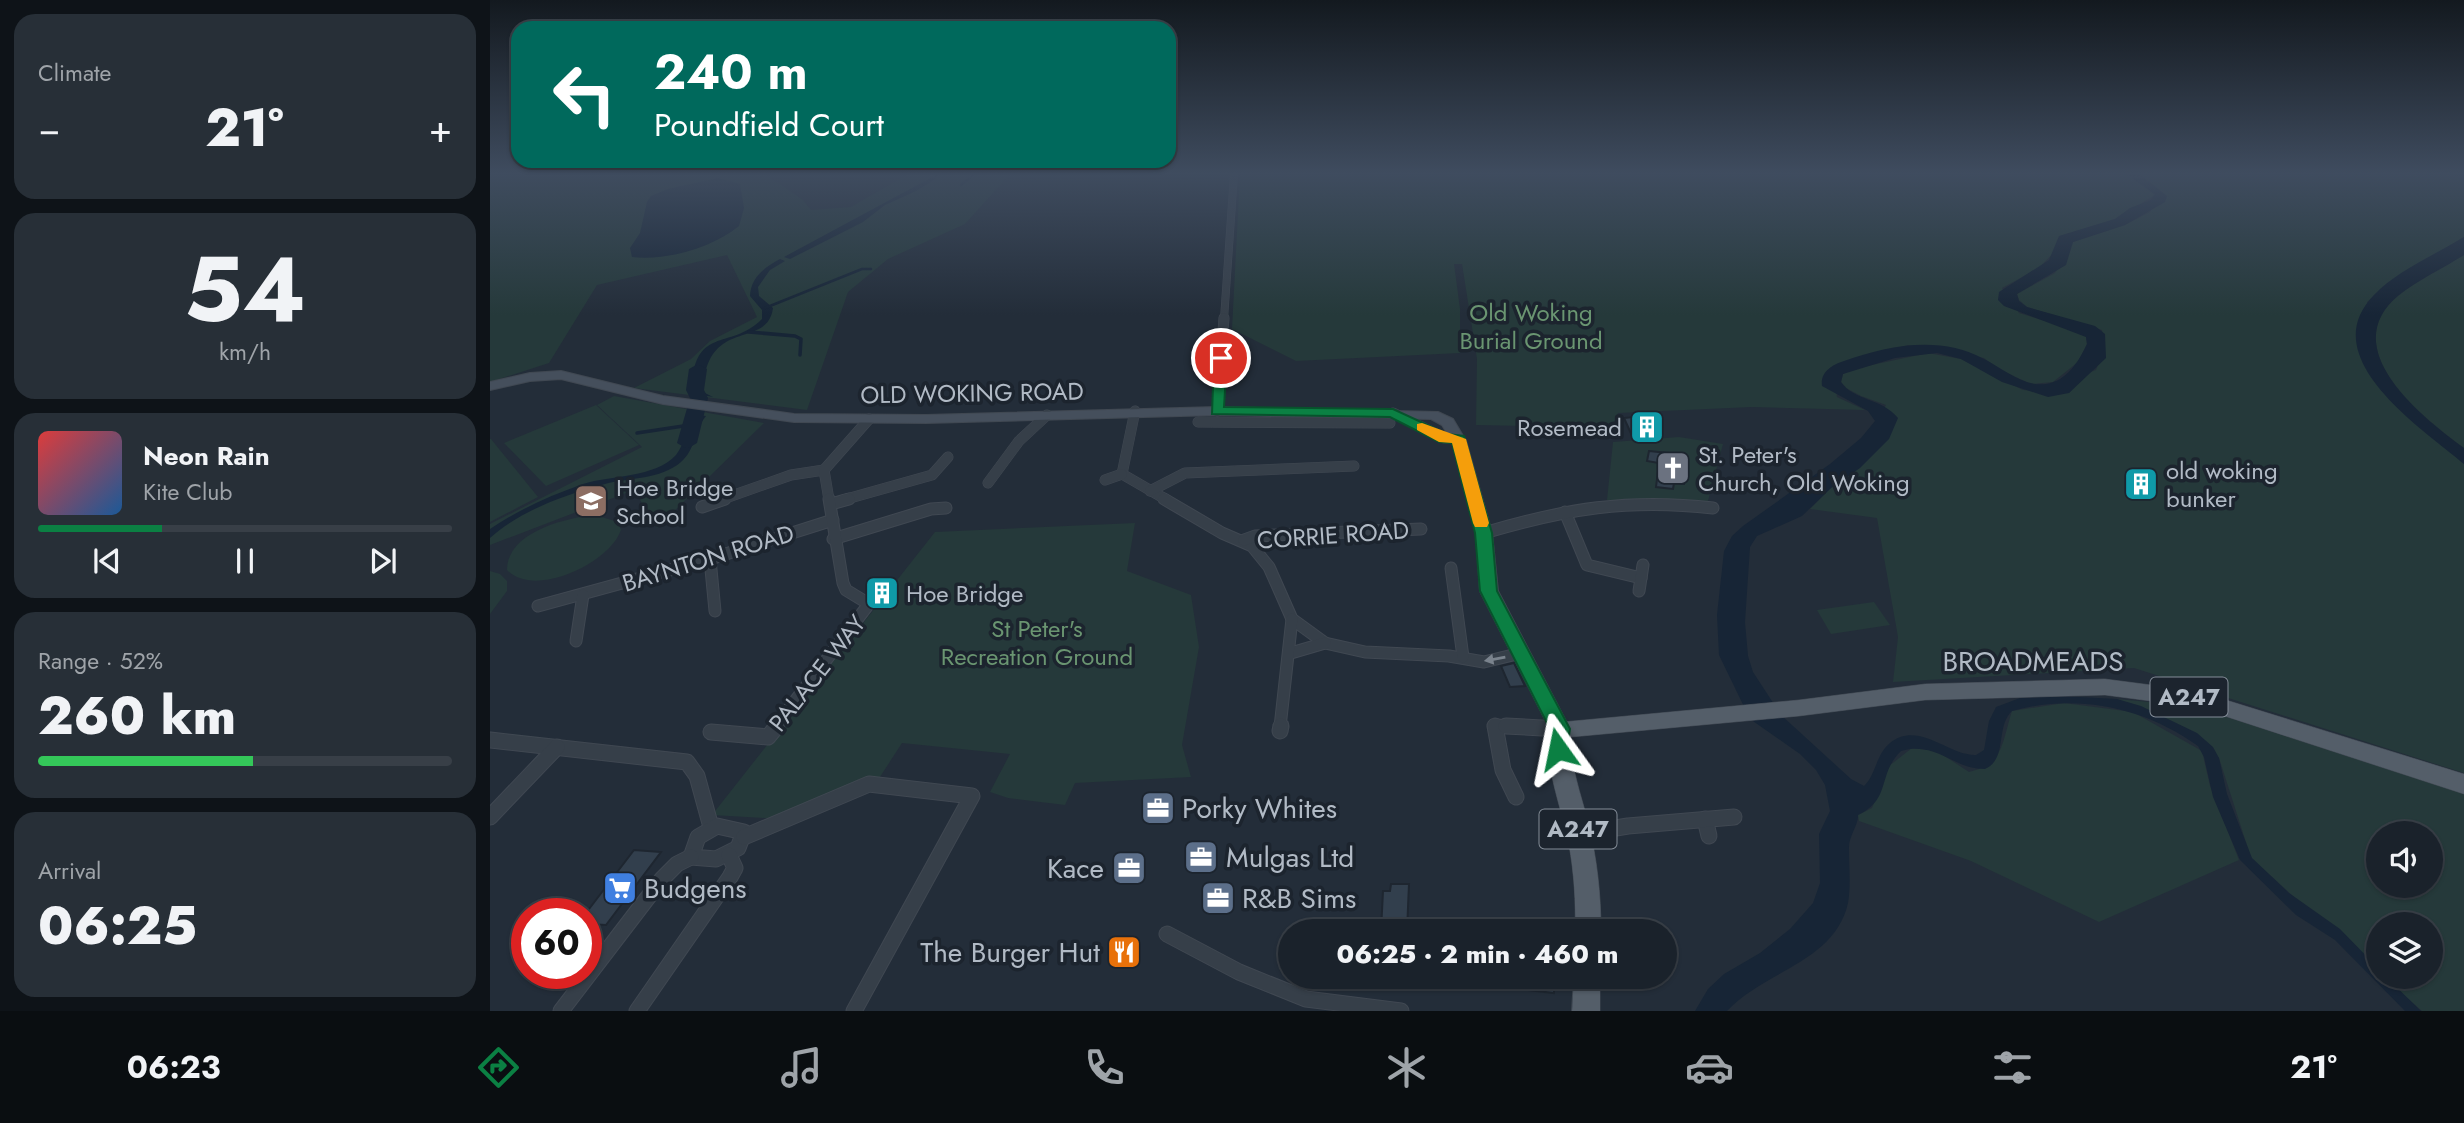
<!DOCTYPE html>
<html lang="en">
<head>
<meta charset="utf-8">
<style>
	:root { --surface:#1a222b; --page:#272f37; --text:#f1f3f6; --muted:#9fa4a9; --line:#383f47; --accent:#0b8043 }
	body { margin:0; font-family:Jost,sans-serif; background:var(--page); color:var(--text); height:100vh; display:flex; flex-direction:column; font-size:26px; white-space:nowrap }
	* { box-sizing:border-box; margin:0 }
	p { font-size:23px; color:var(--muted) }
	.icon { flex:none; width:38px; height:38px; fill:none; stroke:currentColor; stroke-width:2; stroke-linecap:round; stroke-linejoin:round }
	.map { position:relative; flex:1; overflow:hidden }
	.side { display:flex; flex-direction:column; gap:14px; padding:14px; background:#0e1318; width:490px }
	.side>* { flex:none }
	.top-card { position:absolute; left:21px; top:21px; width:665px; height:147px; border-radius:21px; box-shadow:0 2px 5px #0004,0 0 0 2px var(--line); background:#00695c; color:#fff; overflow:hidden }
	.fabs { position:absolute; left:1876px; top:821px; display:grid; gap:14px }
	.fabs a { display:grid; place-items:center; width:77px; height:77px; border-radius:50%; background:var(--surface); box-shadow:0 2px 5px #0004,0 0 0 2px var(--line); font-size:35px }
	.speed { position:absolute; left:21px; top:898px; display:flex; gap:14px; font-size:35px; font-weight:700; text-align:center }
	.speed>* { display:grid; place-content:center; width:91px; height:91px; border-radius:50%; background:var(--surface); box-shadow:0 2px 5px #0004,0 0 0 2px var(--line); line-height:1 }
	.speed .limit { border:10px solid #d22; background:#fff; color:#111 }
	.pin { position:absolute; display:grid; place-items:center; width:60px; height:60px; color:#fff; margin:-30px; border:4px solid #fff; border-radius:50%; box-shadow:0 2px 7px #0007 }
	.me { position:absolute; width:77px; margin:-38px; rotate:348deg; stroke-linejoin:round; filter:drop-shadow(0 0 5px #0008) }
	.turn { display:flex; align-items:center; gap:24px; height:147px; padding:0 28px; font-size:32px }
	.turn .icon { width:91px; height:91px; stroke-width:2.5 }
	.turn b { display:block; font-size:49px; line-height:60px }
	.big { font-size:52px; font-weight:800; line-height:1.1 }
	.side .widget { flex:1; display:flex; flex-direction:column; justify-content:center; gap:10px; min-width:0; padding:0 24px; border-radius:21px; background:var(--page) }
	.side .dial { align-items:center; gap:0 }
	.dial b { font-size:91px; line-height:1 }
	.song { display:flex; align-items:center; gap:21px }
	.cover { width:84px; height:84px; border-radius:10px; background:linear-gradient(135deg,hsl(0 70% 55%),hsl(210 70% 35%)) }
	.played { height:7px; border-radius:4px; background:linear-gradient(90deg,var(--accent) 30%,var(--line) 30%) }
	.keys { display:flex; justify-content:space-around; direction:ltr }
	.heat { display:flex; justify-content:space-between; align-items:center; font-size:38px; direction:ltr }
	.charge { height:10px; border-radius:5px; background:linear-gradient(90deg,#34c759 52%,var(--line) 0) }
	.trip { position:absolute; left:788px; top:919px; width:399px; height:70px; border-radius:35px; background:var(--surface); box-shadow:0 2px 5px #0004,0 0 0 2px var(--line); font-weight:800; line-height:70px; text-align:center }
	.tabs { display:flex; height:112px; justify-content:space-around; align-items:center; background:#0a0e11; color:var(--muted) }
	.tabs .icon { width:49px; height:49px }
	.tabs .on { color:var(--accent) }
	.tabs b { font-size:32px; color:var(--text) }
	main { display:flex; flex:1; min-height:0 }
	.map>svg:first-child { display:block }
</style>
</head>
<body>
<main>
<section class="side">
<div class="widget"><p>Climate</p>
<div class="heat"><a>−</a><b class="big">21°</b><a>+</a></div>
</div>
<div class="widget dial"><b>54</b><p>km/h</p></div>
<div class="widget">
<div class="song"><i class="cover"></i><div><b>Neon Rain</b><p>Kite Club</p></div></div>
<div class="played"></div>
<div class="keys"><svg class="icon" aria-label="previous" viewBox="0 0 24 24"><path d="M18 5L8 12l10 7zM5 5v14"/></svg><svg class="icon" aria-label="pause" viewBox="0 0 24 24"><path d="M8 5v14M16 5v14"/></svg><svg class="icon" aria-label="next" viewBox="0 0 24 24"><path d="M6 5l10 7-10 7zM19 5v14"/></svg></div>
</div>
<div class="widget"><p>Range · 52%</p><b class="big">260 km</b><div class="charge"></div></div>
<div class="widget"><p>Arrival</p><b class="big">06:25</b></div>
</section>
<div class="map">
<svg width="1974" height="1011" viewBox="0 0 1974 1011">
	<rect width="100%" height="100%" fill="#232d39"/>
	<g fill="#25393a" fill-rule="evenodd">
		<polygon points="0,174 275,174 313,200 321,210 361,207 418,174 520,174 475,224 398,259 358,292 317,410 144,388 201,359 220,341 267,317 237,255 107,285 59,363 0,382"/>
		<polygon points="750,174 1637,174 1665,195 1625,219 1570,236 1565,251 1549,268 1512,288 1529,313 1582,329 1596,337 1597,344 1588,362 1563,382 1541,384 1508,369 1494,358 1418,345 1342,366 1347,397 1375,410 1262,407 1128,413 1122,428 986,425 987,359 972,264 964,264 970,309 970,353 806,361 742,329"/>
		<polygon points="1649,174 1963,174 1974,182 1974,237 1901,281 1877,302 1892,391 1974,464 1974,773 1644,668 1403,682 1408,637 1387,518 1320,509 1341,488 1396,405 1371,396 1356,388 1351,382 1353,374 1363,369 1438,353 1471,359 1533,390 1579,393 1595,374 1606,370 1614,350 1612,330 1537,307 1529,300 1527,294 1565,273 1583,242 1635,225 1660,212 1670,190"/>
		<path d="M1974,255V448C1932,417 1844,348 1909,295C1928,280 1953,268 1974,255Z"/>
		<polygon points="124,396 274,423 167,528 144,490 0,545 0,524 152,447 107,405"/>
		<polygon points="106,405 149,445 56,486 14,443"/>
		<polygon points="1189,437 1233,444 1218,501 1117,500 1123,442"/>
		<polygon points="1,439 48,497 0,522 0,439"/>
		<path d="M105,515L128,522L131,530C120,563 44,599 17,570C17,532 75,518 105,515Z"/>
		<polygon points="645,523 637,571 701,595 709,647 692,745 701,777 585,783 575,805 518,798 500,792 520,754 412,743 388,780 292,819 222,815 445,532"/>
		<polygon points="0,571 10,574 17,581 17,591 0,614"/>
		<polygon points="1384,602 1400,625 1341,634 1327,610"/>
		<path d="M1627,699L1702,706L1974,790V1011H1932L1893,977L1941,976V924H1888V973L1761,858L1729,758L1707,734ZM1888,833H1941V886H1888Z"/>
		<path d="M1574,703L1643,712L1712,751L1720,786L1749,860L1609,922L1481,861L1369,821L1368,815L1382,808L1399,766L1422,748L1447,751L1479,772C1514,764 1512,742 1522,711Z"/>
	</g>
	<g fill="#172536">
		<polygon points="448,174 453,174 426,191 395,205 373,222 300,259 294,257"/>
		<path d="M1636,174H1649L1677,196L1675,202L1635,225L1583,242L1576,265L1527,294L1529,301L1537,307L1605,326L1615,334L1616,358L1579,393L1558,397L1512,382L1471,359L1447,353L1405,358L1353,374L1351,382C1364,401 1392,398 1408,418L1399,439L1370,468L1341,488L1312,516L1267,536L1260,547L1255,622L1258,656L1263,672L1291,715L1361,779L1374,786C1386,775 1386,754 1400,743C1428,720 1459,756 1486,755L1494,750L1499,721L1506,707L1530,698L1570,696L1627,699L1651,706L1707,733L1723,747L1729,758L1737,794L1762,858L1799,893L1850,929L1888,968V976L1896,977L1931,1011H1915L1845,940L1806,915L1750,860L1723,797L1714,757L1708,746C1654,707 1586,693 1522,711C1505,727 1518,759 1495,769C1462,769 1447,741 1411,751C1387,774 1402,799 1368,815C1369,824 1358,837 1359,849C1359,867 1361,886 1358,903C1345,962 1274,971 1237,1011H1205L1218,989L1234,974L1270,953L1300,929L1323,903L1330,883L1329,834L1340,811L1335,785L1326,770L1310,754L1260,719L1229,655L1227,615L1234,551L1242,536L1253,526L1340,464L1371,438L1385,421L1378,411L1332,386C1330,372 1342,365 1354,361C1398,345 1451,335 1494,359C1514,369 1533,387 1556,384C1577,381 1589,361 1597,344L1596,337L1514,306L1508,300L1509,292L1559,260L1569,236L1625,219L1640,208L1661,200L1665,194Z"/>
		<path d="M228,178L250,184L254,208L249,226C222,248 176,261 142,257L140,248L150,233L157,202L161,196L178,189Z"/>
		<path d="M1974,237V255C1953,268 1928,280 1909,295C1844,348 1932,417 1974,448V464C1931,428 1823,357 1884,295C1908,270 1945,255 1974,237Z"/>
		<path d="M290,259L295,261L280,270L268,287L269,296L283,308C277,351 216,315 213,392L223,397L201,393C204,323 239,352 272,319V310L260,296C261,277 274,268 290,259Z"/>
		<path d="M199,414L216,416C204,430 206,449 191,462C170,480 140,477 115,484C75,495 31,510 0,538V529C30,509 59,496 93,484C121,475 165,478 186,455C195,444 197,427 199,414Z"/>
	</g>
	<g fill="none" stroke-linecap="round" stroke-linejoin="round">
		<g stroke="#172536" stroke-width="2.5">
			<polyline points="471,185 484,174"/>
			<polyline points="275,308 372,269 381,269"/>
		</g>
		<g stroke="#172536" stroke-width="3.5">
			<polyline points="259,332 305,336 311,339 310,355"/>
			<polyline points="147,433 200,425"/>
		</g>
		<polygon fill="#172536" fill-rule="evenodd" points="208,364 217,369 214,390 218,398 207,443 197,449 187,443 200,398 196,390 199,369"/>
	</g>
	<g fill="#323f4d" stroke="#1e2630" stroke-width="2">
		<polygon points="1162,415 1171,436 1143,438 1134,418"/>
		<polygon points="1159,451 1188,454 1187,464 1196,465 1194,484 1184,483 1183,489 1166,487 1169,463 1157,461"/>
		<polygon points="1024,663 1035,686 1020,687 1011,666"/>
		<polygon points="144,850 171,852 116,925 96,924 96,913"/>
		<polygon points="901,884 919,884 917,931 891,931 893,891 900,891"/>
		<polygon points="981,976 1064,976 1064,993 981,983"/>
	</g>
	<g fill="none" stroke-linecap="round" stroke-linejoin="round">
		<g stroke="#404852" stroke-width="8">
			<polyline id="minor-far3" points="734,319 744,174"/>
		</g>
		<g stroke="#404852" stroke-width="11">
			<g id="minor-far2">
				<polyline points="645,411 632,474 677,500"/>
				<polyline points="727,411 734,318"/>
				<polyline points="903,413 954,438 968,439"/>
				<polyline points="708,422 900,423"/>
				<polyline points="615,480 632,474"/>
				<polyline points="498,483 529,441 557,415"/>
				<polyline points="660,491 695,473 864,466"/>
				<polyline points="230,500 301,475 334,470"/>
				<polyline points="339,500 334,470 379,419"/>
				<polyline points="353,500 442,475 458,457"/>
			</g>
		</g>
		<g stroke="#404852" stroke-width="13">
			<g id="minor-far1">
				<polyline points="674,499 732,533 762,546 779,567 802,619 835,643 875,652 959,656 994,662 1031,653"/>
				<polyline points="341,504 359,499"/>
				<polyline points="212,507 235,499"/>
				<polyline points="1075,512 1097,565 1151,578"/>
				<path d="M994,533C1075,509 1139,498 1223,508"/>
				<polyline points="343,539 441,509 456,508"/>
				<polyline points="754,540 765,536 931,529"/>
				<polyline points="220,559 225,611"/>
				<polyline points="961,568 973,657"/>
				<polyline points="1149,591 1153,565"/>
				<polyline points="48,606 220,559 343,520"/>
				<polyline points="86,641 93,595"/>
				<polyline points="801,653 835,643"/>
				<polyline points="285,727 379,604 356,590 353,583 339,499"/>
				<polyline points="790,727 802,619"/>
				<polyline points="1005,727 1005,725 1045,727"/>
			</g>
		</g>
		<g stroke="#404852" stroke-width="17">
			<g id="minor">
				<polyline points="1005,726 1013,770 1026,797"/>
				<polyline points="1016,726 1070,729"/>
				<polyline points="790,731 791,726"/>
				<polyline points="221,732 278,737 287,726"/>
				<polyline points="0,740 197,762 207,776 221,827"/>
				<polyline points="0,817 67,747"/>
				<polyline points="1215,819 1219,836"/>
				<polygon points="227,826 254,832 248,848 226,859 201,857 208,837"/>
				<polyline points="1089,834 1138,826 1244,817"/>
				<polyline points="254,837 379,784 482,796 364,1011"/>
				<polyline points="677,934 749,972 816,999 911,1011"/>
				<polyline points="71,1011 172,879 187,864 201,857"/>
				<polyline points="147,1011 240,877 245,868 239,855"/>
			</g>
		</g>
		<g stroke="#404852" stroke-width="2">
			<polygon id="secondary" points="71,371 173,396 304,414 436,415 727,407 948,412 963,419 976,441 1002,533 1008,591 1080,729 1077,735 1070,737 1063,735 990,591 986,533 962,441 952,425 941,419 727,415 436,423 304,422 173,404 71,379 40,381 0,390 0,382 40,373"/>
		</g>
		<g stroke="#404852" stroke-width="1">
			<g id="primary">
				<path d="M1615,679L1707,691L1974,774V794L1707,707L1615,695L1435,700L1309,716L1081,737C1080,766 1091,794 1098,822C1107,858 1111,894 1111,931H1085C1086,902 1084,873 1079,845C1074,814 1048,751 1062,723L1309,700L1435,684Z"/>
				<polygon points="1084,976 1110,976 1110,1011 1082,1011"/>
			</g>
		</g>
		<use href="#minor-far3" stroke="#363f49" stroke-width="7"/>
		<use href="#minor-far2" stroke="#363f49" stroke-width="10"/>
		<use href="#minor-far1" stroke="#363f49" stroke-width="11"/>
		<use href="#minor" stroke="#363f49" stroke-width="15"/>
		<use href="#secondary" fill="#454f5c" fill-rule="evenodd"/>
		<use href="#primary" fill="#545e69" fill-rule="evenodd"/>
	</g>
	<defs><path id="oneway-solid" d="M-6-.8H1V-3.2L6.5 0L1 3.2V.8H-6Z" transform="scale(1.75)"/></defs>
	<use fill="#7a838d" href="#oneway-solid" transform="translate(1005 659) rotate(170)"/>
	<linearGradient id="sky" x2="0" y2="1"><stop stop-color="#13191f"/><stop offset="0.55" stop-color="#3f4c5f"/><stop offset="1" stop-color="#3f4c5f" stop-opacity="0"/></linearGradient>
	<rect width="1974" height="315" fill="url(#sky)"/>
	<polygon fill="#0b8043" stroke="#07532c" stroke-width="2" points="731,354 737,358 734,407 903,409 957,434 974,436 1002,533 1007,591 1080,729 1076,755 1061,755 1058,749 1060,729 990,591 985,533 962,443 949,442 900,417 722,414 724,358"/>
	<polygon fill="#f59e0b" points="932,423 976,439 999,523 997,527 985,527 983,523 962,443 949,442 927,430 927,424"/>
	<defs>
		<g id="building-square" transform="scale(1.75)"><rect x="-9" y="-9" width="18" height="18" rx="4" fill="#0f9aa8" stroke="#1c242e"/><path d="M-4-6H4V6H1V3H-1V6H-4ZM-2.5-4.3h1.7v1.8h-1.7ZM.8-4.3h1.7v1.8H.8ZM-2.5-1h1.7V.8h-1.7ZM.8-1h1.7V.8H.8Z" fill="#fff"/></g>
		<g id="church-square" transform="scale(1.75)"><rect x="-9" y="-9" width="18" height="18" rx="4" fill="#6b7280" stroke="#1c242e"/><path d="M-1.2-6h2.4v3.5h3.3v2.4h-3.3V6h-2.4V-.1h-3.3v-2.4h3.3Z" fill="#fff"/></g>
		<g id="school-square" transform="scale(1.75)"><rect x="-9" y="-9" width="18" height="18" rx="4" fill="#8d6e63" stroke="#1c242e"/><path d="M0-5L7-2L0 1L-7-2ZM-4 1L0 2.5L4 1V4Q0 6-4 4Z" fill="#fff"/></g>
		<g id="office-square" transform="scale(1.75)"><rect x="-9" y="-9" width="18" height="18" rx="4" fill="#5c6f8a" stroke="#1c242e"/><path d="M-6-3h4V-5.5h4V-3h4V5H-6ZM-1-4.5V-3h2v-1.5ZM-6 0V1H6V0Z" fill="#fff"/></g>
		<g id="supermarket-square" transform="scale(1.75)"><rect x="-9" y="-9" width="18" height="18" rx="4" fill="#3f7fe0" stroke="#1c242e"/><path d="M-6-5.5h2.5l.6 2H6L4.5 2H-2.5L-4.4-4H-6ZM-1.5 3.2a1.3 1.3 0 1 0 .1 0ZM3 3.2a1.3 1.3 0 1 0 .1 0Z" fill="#fff"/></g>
		<g id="restaurant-square" transform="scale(1.75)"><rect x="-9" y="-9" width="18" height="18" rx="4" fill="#e8710a" stroke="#1c242e"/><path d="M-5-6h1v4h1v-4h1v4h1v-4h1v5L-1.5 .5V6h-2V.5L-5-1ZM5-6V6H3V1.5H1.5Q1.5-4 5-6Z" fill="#fff"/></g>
	</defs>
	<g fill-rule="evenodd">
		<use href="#building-square" x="1157" y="427"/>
		<use href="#church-square" x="1183" y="468"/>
		<use href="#building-square" x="1651" y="484"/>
		<use href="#school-square" x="101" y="501"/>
		<use href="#building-square" x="392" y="593"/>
		<use href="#office-square" x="668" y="808"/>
		<use href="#office-square" x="711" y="857"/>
		<use href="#office-square" x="639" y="868"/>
		<use href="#supermarket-square" x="130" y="888"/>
		<use href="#office-square" x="728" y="898"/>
		<use href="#restaurant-square" x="634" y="952"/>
	</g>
	<g text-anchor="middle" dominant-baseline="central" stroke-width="7" stroke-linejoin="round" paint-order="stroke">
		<g fill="#1c242e" stroke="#848d98" stroke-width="2">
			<rect x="1660.5" y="677.5" width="77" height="39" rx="5"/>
			<rect x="1049.5" y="809.5" width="77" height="39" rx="5"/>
		</g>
		<g font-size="23" font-weight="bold" fill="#b1bac5">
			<text x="1699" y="697">A247</text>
			<text x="1088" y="829">A247</text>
		</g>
		<g font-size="24" fill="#6a9571" stroke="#1c242e">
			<text x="1041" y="312">Old Woking<tspan x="1041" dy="28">Burial Ground</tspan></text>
			<text x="547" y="628">St Peter's<tspan x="547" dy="28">Recreation Ground</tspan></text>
		</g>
		<g font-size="24" fill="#b1bac5" stroke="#1c242e">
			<text transform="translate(482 393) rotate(-1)">OLD WOKING ROAD</text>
			<text transform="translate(843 535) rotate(-4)">CORRIE ROAD</text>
			<text transform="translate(218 558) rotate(-17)">BAYNTON ROAD</text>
			<text transform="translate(327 673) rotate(-52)">PALACE WAY</text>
		</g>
		<g font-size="24" fill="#b1bac5" stroke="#1c242e" text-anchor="start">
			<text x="1132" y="427" text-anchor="end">Rosemead</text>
			<text x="1208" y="454">St. Peter's<tspan x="1208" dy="28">Church, Old Woking</tspan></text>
			<text x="1676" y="470">old woking<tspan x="1676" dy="28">bunker</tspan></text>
			<text x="126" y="487">Hoe Bridge<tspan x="126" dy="28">School</tspan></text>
			<text x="416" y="593">Hoe Bridge</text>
		</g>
		<g font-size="28" fill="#b1bac5" stroke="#1c242e">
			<text x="1543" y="661">BROADMEADS</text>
		</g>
		<g font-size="28" fill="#b1bac5" stroke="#1c242e" text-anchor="start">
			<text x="692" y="808">Porky Whites</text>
			<text x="736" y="857">Mulgas Ltd</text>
			<text x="614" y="868" text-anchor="end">Kace</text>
			<text x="154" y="888">Budgens</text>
			<text x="752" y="898">R&amp;B Sims</text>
			<text x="610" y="952" text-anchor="end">The Burger Hut</text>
		</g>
	</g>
</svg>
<div class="fabs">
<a><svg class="icon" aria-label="sound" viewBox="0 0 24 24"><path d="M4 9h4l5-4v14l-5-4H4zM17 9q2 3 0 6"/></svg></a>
<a><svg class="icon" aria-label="layers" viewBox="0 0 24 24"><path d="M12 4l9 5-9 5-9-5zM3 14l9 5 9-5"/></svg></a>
</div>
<div class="speed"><div class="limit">60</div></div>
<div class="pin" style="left:731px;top:358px;background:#d93025"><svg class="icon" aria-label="arrive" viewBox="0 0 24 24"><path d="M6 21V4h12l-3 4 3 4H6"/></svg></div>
<svg class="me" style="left:1068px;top:749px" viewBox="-20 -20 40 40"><path d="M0-17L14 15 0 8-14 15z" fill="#0b8043" stroke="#fff" stroke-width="4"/></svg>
<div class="trip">06:25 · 2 min · 460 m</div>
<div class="top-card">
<div class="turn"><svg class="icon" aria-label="left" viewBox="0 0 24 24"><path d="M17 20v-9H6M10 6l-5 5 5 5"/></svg><div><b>240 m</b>Poundfield Court</div></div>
</div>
</div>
</main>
<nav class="tabs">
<b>06:23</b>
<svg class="icon on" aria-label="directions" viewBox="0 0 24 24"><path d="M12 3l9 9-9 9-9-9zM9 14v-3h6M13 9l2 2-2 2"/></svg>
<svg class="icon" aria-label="music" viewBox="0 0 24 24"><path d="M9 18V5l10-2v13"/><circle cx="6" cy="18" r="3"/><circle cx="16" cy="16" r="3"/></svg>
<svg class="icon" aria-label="phone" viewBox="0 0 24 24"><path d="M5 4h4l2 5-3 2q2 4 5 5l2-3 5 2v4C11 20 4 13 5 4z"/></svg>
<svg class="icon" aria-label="climate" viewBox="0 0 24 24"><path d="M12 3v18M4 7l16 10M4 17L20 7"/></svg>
<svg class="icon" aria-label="car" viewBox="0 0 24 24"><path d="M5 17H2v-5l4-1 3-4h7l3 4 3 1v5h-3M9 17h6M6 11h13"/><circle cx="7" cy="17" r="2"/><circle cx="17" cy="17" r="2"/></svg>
<svg class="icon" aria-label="filters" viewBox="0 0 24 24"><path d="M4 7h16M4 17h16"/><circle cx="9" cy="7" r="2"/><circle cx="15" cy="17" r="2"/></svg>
<b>21°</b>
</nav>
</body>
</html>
